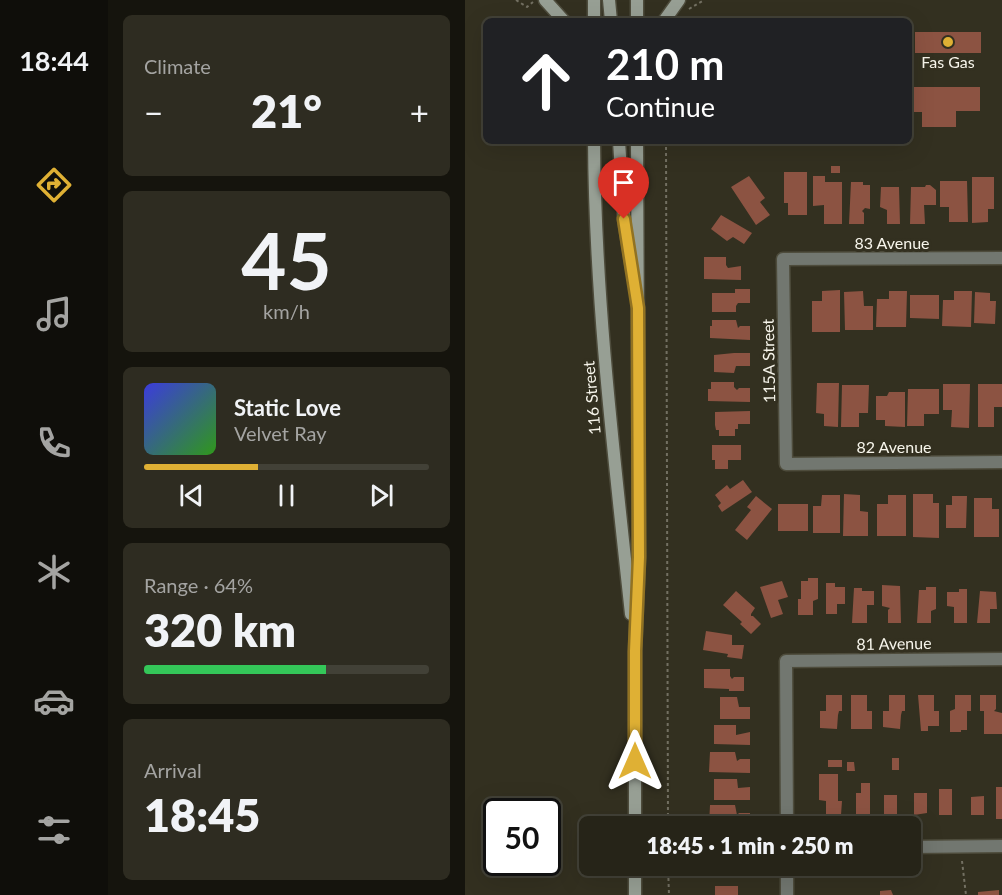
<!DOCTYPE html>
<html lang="en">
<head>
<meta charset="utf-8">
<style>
	:root { --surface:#262418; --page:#2e2c21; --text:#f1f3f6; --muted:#a4a4a2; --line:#424137; --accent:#dfb034 }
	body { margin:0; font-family:Lato,sans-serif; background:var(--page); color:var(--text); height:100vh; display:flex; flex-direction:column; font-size:22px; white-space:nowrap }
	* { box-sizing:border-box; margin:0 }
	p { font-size:20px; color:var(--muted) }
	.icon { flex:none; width:33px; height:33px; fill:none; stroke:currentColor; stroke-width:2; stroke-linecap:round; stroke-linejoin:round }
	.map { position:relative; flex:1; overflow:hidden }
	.side { display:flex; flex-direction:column; gap:15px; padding:15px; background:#15140d; width:357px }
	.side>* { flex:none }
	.guide { position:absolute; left:18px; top:18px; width:429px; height:126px; border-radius:9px; box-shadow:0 6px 24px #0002,0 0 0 2px var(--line); background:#202124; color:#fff; overflow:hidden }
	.speed { position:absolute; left:18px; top:798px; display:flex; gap:12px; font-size:30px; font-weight:700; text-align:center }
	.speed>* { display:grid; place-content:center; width:78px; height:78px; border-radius:50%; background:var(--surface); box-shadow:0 6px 24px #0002,0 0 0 2px var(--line); line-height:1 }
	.speed .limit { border:3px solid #111; border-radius:9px; background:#fff; color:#111 }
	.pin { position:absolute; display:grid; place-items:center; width:51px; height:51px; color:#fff; margin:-62px -26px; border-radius:50% 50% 50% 0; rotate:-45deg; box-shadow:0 0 6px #0007 }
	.pin .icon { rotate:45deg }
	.me { position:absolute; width:66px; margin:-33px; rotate:0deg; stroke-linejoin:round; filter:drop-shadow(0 0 4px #0008) }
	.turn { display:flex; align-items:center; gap:21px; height:126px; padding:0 24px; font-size:27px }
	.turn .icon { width:78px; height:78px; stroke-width:2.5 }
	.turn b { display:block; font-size:42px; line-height:51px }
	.big { font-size:45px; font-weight:800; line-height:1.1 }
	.side .widget { flex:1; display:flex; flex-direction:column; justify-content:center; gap:9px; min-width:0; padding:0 21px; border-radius:9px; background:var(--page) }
	.side .dial { align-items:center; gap:0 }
	.dial b { font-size:78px; line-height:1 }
	.song { display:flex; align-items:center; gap:18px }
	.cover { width:72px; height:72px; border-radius:9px; background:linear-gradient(135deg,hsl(240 70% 55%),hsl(110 70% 35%)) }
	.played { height:6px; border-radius:3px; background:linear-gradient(90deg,var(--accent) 40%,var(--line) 40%) }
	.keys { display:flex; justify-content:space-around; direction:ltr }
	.heat { display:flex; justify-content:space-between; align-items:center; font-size:33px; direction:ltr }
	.charge { height:9px; border-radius:4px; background:linear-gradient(90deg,#34c759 64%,var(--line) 0) }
	.trip { position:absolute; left:114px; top:816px; width:342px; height:60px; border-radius:9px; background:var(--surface); box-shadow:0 6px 24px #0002,0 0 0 2px var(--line); font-weight:800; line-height:60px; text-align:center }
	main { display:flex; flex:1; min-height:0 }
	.tab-bar { display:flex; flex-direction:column; width:108px; justify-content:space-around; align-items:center; background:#0f0e0a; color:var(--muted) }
	.tab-bar .icon { width:42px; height:42px }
	.tab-bar .current { color:var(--accent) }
	.tab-bar b { font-size:27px; color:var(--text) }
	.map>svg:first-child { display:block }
</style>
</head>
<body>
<main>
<nav class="tab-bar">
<b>18:44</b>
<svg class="icon current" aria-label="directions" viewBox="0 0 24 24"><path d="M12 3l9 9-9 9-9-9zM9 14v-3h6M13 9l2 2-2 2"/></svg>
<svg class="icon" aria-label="music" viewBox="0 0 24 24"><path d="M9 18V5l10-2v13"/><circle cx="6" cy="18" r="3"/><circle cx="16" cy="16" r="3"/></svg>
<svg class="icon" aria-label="phone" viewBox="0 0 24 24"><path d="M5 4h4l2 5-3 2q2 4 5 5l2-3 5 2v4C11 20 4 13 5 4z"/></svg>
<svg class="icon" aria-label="climate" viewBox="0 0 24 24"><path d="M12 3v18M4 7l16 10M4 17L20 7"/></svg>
<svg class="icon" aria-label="car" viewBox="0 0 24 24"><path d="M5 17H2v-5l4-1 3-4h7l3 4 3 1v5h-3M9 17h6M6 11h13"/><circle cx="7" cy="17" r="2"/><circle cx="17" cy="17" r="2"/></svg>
<svg class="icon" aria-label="filters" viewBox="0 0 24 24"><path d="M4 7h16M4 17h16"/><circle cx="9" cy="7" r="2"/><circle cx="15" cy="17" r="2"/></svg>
</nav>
<section class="side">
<div class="widget"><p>Climate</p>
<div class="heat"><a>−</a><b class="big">21°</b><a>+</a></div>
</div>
<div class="widget dial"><b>45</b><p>km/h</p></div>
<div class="widget">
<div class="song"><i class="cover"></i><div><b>Static Love</b><p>Velvet Ray</p></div></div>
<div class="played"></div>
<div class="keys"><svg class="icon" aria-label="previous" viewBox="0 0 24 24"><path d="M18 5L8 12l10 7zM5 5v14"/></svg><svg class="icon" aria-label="pause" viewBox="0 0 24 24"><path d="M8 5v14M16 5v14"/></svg><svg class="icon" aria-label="next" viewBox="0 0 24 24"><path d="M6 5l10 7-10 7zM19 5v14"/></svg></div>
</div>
<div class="widget"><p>Range · 64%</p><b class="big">320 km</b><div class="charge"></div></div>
<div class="widget"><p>Arrival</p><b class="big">18:45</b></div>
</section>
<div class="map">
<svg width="537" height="895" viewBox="0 0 537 895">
	<rect width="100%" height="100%" fill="#333020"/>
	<g fill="#8c5342">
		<rect x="450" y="32" width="66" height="21"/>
		<polygon points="444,87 515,87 515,111 491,111 491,127 457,127 457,112 444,112"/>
		<rect x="366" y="166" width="9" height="7"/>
		<polygon points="319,172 342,172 342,215 323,215 323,203 319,203"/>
		<polygon points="284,176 300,198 295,202 305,215 291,225 266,187"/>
		<polygon points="348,176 360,176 360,182 377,182 377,224 359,224 359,205 348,206"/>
		<polygon points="507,177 529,177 529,209 523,209 523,222 507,223"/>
		<polygon points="475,181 502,181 503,222 484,222 484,207 475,207"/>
		<polygon points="386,182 398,182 398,185 405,185 405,209 400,208 397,211 399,213 399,224 384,224"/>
		<polygon points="461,185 465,185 471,190 471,205 459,205 460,224 445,224 446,187 460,187"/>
		<polygon points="416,187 434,187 435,224 422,224 422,210 415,207"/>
		<polygon points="256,215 287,233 279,244 268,237 262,241 246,229"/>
		<polygon points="239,257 261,257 261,265 263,268 276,266 276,280 239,279"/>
		<polygon points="270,289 285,289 285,303 273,303 271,306 271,312 247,312 247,293 270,293"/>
		<polygon points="375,290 375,332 347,332 347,301 357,301 357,291"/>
		<polygon points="398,291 399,306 408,306 408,330 380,330 379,292"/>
		<polygon points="424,291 442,291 441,327 411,327 412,299 424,299"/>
		<polygon points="489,291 507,291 506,327 477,326 478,300 489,300"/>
		<polygon points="510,292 525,293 525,301 531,301 530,324 509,323"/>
		<polygon points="445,295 474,295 474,319 445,318"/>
		<polygon points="247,320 271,320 273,328 275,326 285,326 285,340 245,338 245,326 247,326"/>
		<polygon points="269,353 285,353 285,366 271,366 269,373 249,372 249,355"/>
		<polygon points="246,382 269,382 269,387 272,390 274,388 285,388 285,402 243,401 243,389 246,389"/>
		<polygon points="352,383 374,383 373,427 359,426 359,414 351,413"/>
		<polygon points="478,384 505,384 504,428 486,427 487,410 478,410"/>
		<polygon points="513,384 537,384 537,407 529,407 529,427 513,427"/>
		<polygon points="377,385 404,385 403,413 394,413 394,427 376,427"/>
		<polygon points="443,389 474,389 474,414 459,414 459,426 442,426"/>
		<polygon points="424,392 440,392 440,427 420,426 420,420 411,420 411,396 422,396"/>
		<polygon points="285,411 285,424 273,424 273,429 270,429 270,436 254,436 254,430 251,430 250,425 250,412"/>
		<polygon points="247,445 276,445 276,460 263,460 263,469 250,469 250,460 247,460"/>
		<polygon points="278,480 287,492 257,512 253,506 256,503 250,495 262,485 265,489"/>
		<polygon points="379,494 395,495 395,511 403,512 403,536 378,536"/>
		<polygon points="448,494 468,494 468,503 474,503 474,538 448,537"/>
		<polygon points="357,495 375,495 375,533 348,533 348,506 356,506"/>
		<polygon points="423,495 441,495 441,536 412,536 412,504 423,504"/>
		<polygon points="291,496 307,509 282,540 270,530 286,510 282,507"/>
		<polygon points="487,496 502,496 501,528 481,528 481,505 487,505"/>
		<polygon points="509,498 527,498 527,509 534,509 534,537 509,537"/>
		<rect x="313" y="504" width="30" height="27"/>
		<polygon points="343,578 353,578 353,599 348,601 348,615 333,615 333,599 336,599 336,581 343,581"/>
		<polygon points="317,581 323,597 313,600 318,614 306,618 295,587"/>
		<polygon points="361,583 370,583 370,587 380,587 380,604 372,604 372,614 361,614"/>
		<polygon points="417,585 435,586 436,623 423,623 423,610 425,608 417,606"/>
		<polygon points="461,587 471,587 471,609 466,611 466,623 452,623 454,590 461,590"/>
		<polygon points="389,588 397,588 397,591 409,591 409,605 402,605 402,623 387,623"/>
		<polygon points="494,589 502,589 502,623 489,623 489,607 482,606 482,592 494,592"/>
		<polygon points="271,591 290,608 286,614 286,616 288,616 296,624 286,634 275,624 277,622 258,605"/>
		<polygon points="515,591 531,592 532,609 525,609 525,623 512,623"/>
		<polygon points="241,631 267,635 267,645 279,645 277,659 262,657 263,654 238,650"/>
		<polygon points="239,669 265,669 265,676 267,679 269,677 279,677 279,691 264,691 264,689 239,688"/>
		<polygon points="361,695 377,695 377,711 374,711 373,715 372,729 355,728 355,711 361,711"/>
		<polygon points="386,695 402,695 402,711 407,711 407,729 386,729"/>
		<polygon points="424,695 440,695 440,711 437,711 436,715 435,729 418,727 418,711 424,711"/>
		<polygon points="453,695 469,695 469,711 474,711 474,726 463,726 463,731 456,731"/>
		<polygon points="490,695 506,695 506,711 502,711 502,730 496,730 496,732 485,732 485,711 490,709"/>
		<polygon points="515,695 531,695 531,709 529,711 537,713 537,734 519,734 519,711 515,711"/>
		<polygon points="255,697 272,697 274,707 285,707 285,719 255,719"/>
		<polygon points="249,725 271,725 271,735 285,732 285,745 249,744"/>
		<polygon points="245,752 270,752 272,761 275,759 285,759 285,773 244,772"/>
		<rect x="427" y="758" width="7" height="12"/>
		<rect x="363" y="760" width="14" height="7"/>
		<polygon points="382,762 389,762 390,771 382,771"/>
		<polygon points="354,774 373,774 373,801 377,801 376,815 361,815 361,801 354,800"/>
		<polygon points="249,779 272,779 273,788 285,787 285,800 249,800"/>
		<polygon points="396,783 405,783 405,818 396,818 396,815 391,815 391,793 396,793"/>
		<rect x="531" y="787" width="6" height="32"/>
		<rect x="474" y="789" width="13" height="26"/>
		<polygon points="449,793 462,793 462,813 449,815"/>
		<polygon points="419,795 432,795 432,817 423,817 423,814 419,814"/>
		<polygon points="519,796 519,815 506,815 506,797"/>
		<polygon points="245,805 270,805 272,815 274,813 285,813 285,826 244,825"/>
		<polygon points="242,866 285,866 285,877 269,877 269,872 242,872"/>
		<rect x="250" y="886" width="23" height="9"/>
		<polygon points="426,890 428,895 415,895 415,891"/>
		<polygon points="534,890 534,895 513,895 513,892"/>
	</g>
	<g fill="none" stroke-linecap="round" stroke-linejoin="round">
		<g stroke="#4e4c3c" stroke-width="15">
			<g id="street">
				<polyline points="537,258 318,259 321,464 537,462"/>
				<polyline points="322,826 321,661 537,659"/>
				<polyline points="446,847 537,846"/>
				<polyline points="322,866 322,895"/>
			</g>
		</g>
		<g stroke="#4e4c3c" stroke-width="15">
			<g id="secondary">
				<polyline points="80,0 99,21"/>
				<polyline points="129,0 129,21"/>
				<polyline points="144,0 146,21"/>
				<polyline points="172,0 172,21"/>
				<polyline points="199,21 214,0"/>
				<path d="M129,141C130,299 149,456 166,614"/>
				<polyline points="154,141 159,219 167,268"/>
				<polyline points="170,826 170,651 174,557 172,141"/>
				<polyline points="170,866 170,895"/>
			</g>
		</g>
		<g stroke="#737062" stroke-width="2" stroke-dasharray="3 3" stroke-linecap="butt">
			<polyline points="51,0 62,7 68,2"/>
			<polyline points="224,9 239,0"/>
			<polyline points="201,141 203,826"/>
			<polyline points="497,861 501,895"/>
			<polyline points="203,866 204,895"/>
		</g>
		<use href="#street" stroke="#727770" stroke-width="12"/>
		<use href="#secondary" stroke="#979f94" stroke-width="12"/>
	</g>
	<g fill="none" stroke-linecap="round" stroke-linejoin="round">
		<g stroke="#917222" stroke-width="15">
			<polyline id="route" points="159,219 173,308 174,557 170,651 170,761"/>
		</g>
		<use href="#route" stroke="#dfb034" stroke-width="10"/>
	</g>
	<circle fill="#dfb034" stroke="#333020" stroke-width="2" cx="483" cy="42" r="6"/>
	<g text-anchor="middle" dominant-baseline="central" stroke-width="6" stroke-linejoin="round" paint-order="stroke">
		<g font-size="16" fill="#f7f5eb" stroke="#333020">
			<text x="483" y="61">Fas Gas</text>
		</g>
		<g font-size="16" fill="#f7f5eb" stroke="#333020">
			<text x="427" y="242">83 Avenue</text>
			<text transform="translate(303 361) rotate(-91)">115A Street</text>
			<text transform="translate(126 398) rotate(-95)">116 Street</text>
			<text x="429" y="446">82 Avenue</text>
			<text transform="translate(429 643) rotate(-1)">81 Avenue</text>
		</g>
	</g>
</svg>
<div class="speed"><div class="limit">50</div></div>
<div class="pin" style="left:159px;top:219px;background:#d93025"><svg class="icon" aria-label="arrive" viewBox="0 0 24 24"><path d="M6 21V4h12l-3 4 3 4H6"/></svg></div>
<svg class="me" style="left:170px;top:761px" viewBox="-20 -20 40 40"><path d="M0-17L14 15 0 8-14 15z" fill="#dfb034" stroke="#fff" stroke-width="4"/></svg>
<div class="trip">18:45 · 1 min · 250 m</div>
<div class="guide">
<div class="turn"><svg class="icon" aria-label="ahead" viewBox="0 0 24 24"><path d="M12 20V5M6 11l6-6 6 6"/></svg><div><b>210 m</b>Continue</div></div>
</div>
</div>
</main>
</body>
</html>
